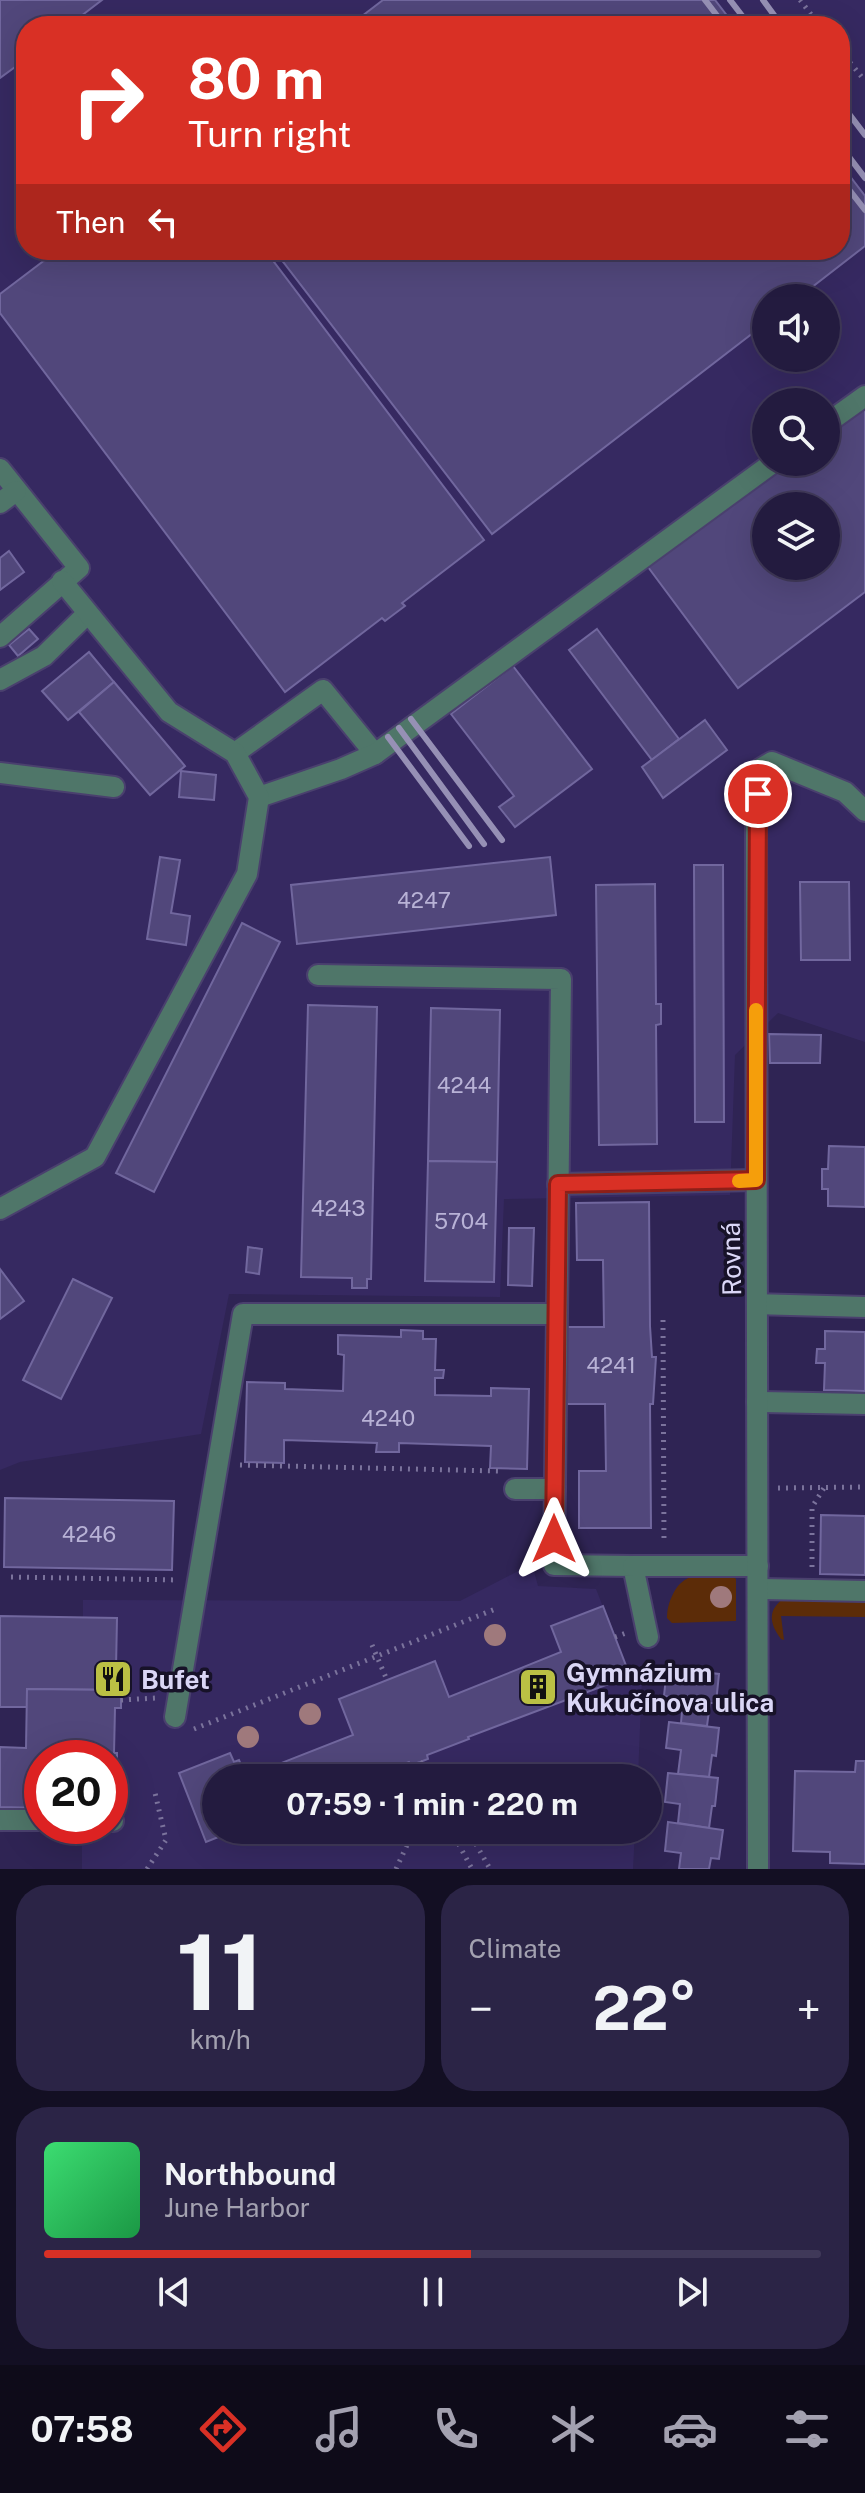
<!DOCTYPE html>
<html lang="en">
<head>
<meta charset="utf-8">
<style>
	:root { --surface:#231b3f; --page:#2b2446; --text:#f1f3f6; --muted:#a3a1b0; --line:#403959; --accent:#d93025 }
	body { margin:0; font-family:"Public Sans",sans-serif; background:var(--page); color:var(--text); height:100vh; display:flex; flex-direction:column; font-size:30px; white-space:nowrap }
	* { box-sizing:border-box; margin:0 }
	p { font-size:26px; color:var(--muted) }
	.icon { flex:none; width:44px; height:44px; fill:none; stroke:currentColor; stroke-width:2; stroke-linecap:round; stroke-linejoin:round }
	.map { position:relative; height:1869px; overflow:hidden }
	.drawer { display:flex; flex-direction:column; gap:16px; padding:16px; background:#130f23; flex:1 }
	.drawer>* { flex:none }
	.guide { position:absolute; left:16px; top:16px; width:834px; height:244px; border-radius:32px; box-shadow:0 8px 32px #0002,0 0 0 2px var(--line); background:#d93025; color:#fff; overflow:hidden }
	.buttons { position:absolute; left:752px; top:284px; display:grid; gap:16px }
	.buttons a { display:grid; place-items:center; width:88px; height:88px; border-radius:50%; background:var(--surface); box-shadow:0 8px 32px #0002,0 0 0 2px var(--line); font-size:40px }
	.speed { position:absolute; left:24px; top:1740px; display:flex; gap:16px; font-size:40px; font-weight:700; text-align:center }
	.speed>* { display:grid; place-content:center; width:104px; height:104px; border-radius:50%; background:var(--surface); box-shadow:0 8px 32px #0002,0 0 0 2px var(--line); line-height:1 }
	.speed .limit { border:12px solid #d22; background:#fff; color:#111 }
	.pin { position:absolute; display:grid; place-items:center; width:68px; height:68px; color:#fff; margin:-34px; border:4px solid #fff; border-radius:50%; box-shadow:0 2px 8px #0007 }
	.me { position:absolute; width:88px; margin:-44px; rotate:0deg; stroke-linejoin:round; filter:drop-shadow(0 0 6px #0008) }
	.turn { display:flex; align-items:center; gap:28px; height:168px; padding:0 40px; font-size:36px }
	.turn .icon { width:104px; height:104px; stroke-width:2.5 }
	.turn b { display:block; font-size:56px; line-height:68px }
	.then { display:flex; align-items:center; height:76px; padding:0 40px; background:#0003; gap:16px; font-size:30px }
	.big { font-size:60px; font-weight:700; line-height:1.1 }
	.drawer .card { flex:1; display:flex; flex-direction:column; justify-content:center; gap:12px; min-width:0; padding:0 28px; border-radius:32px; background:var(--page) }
	.drawer .dial { align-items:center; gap:0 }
	.dial b { font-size:104px; line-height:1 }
	.song { display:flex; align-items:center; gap:24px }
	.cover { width:96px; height:96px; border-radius:12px; background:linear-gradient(135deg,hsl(140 70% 55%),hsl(140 70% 35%)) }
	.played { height:8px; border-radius:4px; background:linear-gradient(90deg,var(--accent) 55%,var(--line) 55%) }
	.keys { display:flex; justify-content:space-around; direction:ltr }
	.heat { display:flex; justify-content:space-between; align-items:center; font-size:44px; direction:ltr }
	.drawer .tiles { flex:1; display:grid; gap:16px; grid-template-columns:1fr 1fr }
	.card:last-child { grid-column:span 2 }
	.trip { position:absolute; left:202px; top:1764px; width:460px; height:80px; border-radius:40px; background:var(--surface); box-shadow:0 8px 32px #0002,0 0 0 2px var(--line); font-weight:700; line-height:80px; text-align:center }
	.dock { display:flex; height:128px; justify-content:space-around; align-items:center; background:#0e0b19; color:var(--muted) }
	.dock .icon { width:56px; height:56px }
	.dock .active { color:var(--accent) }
	.dock b { font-size:36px; color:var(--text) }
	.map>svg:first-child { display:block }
</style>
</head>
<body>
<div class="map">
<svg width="865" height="1869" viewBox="0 0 865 1869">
	<rect width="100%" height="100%" fill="#2f2454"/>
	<g fill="#362961" fill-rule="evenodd">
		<path d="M0,0H865V1042L778,1013L735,1055L730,1195L504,1199L500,1297L229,1294L201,1434L20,1462L0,1470ZM26,26H840V250H26ZM766,298H826V358H766ZM766,402H826V462H766ZM766,506H826V566H766Z"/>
		<polygon points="532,1564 538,1586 596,1589 630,1675 642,1677 638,1778 216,1778 216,1830 635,1830 633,1869 82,1869 82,1826 110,1826 110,1758 83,1758 83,1600 460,1601"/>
	</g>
	<g fill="#5c2c08">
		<path d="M730,1575L736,1579V1621L672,1623L667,1618C667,1609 669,1602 673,1594C685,1570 706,1575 730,1575Z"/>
		<path d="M786,1597L865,1599V1617L781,1616L784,1640L781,1639C769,1623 767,1609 786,1597Z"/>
	</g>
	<g fill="#51477b" stroke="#71679e" stroke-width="2" fill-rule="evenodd">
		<polygon points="0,0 102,0 68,26 26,26 26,59 0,78"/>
		<polygon points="383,0 715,0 735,26 349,26"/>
		<polygon points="840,163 865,196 865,246 798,298 766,298 766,323 492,534 274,250 840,250"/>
		<polygon points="58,250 265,250 484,540 402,603 405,606 385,621 382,618 285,692 0,313 0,294"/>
		<path d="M865,403V592L738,688L648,567L787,462H826V433ZM766,506H826V566H766Z"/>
		<polygon points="9,551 24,572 0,590 0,558"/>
		<polygon points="29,629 38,639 18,656 9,645"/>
		<polygon points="597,629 679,739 652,760 569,650"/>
		<polygon points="89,652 114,682 68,720 42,691"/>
		<polygon points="513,666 592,769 515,827 499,807 514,796 451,714"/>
		<polygon points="114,682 185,766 150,795 79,712"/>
		<polygon points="705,720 727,750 663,798 642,767"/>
		<polygon points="181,771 216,775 214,800 179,797"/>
		<polygon points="160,857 180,860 171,913 190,916 186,945 147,939"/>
		<polygon points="550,857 556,915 297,944 291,885"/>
		<polygon points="694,865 723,865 724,1122 695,1122"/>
		<polygon points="800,882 849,882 850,960 801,960"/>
		<polygon points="655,884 656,1004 661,1004 661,1024 656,1025 657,1144 599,1145 596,885"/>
		<polygon points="242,923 280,942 154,1192 116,1173"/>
		<polygon points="308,1005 377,1007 371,1279 367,1279 367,1288 352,1288 352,1278 301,1277"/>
		<polygon points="431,1008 500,1010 497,1162 428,1161"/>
		<polygon points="769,1034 821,1035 820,1063 770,1063"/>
		<polygon points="829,1146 865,1147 865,1207 828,1206 828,1189 822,1189 822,1169 828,1169"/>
		<polygon points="428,1161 497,1162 494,1282 425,1281"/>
		<polygon points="649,1202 650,1326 652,1357 656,1357 653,1404 650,1404 651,1528 579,1528 579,1471 606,1471 605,1404 567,1404 567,1327 604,1327 603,1260 577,1260 576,1203"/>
		<polygon points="509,1228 534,1228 532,1286 508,1285"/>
		<polygon points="248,1247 262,1249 259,1274 246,1272"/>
		<polygon points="0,1269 24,1301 0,1319"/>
		<polygon points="73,1279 112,1298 61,1399 23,1380"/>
		<polygon points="401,1330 423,1331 423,1339 436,1339 435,1370 444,1370 443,1378 435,1378 435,1395 491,1396 491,1388 529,1389 527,1469 490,1468 491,1446 399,1443 399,1452 376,1452 377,1443 284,1440 284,1463 245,1462 247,1382 285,1383 285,1389 343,1391 344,1355 338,1354 338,1335 401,1337"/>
		<polygon points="825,1331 865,1332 865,1391 824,1390 825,1363 816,1363 817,1349 825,1349"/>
		<polygon points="5,1498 174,1501 172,1570 4,1567"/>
		<polygon points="821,1515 865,1516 865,1575 820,1574"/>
		<polygon points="603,1606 630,1676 468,1737 469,1739 427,1755 428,1759 420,1762 411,1765 409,1762 370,1778 243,1778 353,1735 339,1699 435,1661 449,1697 561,1652 551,1626"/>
		<polygon points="0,1616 117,1618 116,1669 122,1670 121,1690 27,1689 27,1707 0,1707"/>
		<polygon points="667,1668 719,1674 716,1703 710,1703 707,1726 681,1723 683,1699 664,1696"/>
		<polygon points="27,1689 121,1690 121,1708 115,1708 114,1753 117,1753 117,1759 114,1759 113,1810 110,1810 110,1758 42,1758 42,1808 0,1807 0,1747 26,1748"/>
		<polygon points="669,1722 719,1728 716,1756 712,1755 709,1777 678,1774 681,1750 666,1748"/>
		<polygon points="230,1753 234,1762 239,1760 244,1772 239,1774 240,1778 216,1778 216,1830 236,1830 206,1842 179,1773"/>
		<polygon points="856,1761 865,1761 865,1864 830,1863 830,1852 793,1851 795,1771 855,1772"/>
		<polygon points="668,1773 718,1778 715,1806 712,1806 709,1828 678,1823 680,1804 665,1802"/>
		<polygon points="668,1822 723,1830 719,1859 711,1858 709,1869 679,1869 681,1853 665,1851"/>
	</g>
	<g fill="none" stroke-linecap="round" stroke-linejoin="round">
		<g stroke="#4a406e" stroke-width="24">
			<g id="minor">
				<polyline points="826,424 865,396"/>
				<polyline points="0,469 79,568 0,637"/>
				<polyline points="0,503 16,491"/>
				<polyline points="0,680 44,656 87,614"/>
				<polyline points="235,753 323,690 375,754"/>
				<polyline points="0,773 114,787"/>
				<polyline points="259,797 341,769 375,754 774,462"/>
				<polyline points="318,975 561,979 554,1565 633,1566 648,1637"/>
				<polyline points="558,1184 756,1180"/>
				<polyline points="0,1209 95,1157 247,874 259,797 235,753 169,712 62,581"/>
				<polyline points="757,1304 865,1307"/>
				<polyline points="757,1402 865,1404"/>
				<polyline points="515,1489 555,1489"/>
				<polyline points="633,1566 758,1566"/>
				<polyline points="758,1589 865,1591"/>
				<polyline points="175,1717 243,1314 556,1314"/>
				<polyline points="0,1820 42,1820"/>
				<polyline points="110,1821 113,1821"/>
				<polyline points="758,1869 756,818 760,769 772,762 845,792 865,811"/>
			</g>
		</g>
		<g stroke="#7b739c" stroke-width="5" stroke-dasharray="2 6" stroke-linecap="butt">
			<polyline points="800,0 820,26"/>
			<polyline points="840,50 865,81"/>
			<polyline points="663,1320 664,1543"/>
			<polyline points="240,1465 498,1471"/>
			<polyline points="778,1488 865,1487"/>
			<polyline points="812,1567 812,1507 824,1488"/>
			<polyline points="11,1577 178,1580"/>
			<polyline points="615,1637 626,1633"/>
			<polyline points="372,1645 387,1680"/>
			<polyline points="121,1700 156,1698"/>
			<polyline points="194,1729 498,1608"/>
			<polyline points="420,1762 439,1778"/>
			<polyline points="420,1763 424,1778"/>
			<polyline points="451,1830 472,1869"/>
			<polyline points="468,1830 490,1869"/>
			<polyline points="147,1869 166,1840 155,1793"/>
			<polyline points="396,1869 414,1830"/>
		</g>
		<use href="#minor" stroke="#4f7669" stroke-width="20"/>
		<g stroke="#9690b5" stroke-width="6">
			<polyline points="705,0 725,26"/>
			<polyline points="730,0 750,26"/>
			<polyline points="763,0 782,26"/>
			<polyline points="840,102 865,135"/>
			<polyline points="840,145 865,178"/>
			<polyline points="840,178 865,210"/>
			<polyline points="411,719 502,840"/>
			<polyline points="399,728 484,844"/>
			<polyline points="388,737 469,846"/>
		</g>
	</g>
	<g fill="#9f797c">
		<circle cx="721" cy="1597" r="11"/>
		<circle cx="495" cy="1635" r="11"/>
		<circle cx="310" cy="1714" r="11"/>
		<circle cx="248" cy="1737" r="11"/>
	</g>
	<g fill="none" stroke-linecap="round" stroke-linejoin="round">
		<g stroke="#8d1f18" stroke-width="20">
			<polyline id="route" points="554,1539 558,1184 756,1180 758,794"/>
		</g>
		<use href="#route" stroke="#d93025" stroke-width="14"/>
		<polyline stroke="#f59e0b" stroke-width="14" points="739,1181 756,1180 756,1010"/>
	</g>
	<defs>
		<g id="restaurant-square" transform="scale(2)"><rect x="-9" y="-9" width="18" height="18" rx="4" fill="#bbc044" stroke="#171228"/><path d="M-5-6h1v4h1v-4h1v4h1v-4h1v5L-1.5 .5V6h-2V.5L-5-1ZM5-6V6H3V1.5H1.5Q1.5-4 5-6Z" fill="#111"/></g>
		<g id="building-square" transform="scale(2)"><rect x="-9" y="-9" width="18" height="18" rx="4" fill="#bbc044" stroke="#171228"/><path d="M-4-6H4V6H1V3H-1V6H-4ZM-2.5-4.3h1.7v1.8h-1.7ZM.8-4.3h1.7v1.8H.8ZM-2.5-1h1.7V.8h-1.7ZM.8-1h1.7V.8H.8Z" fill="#111"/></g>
	</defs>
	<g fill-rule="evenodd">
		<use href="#restaurant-square" x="113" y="1679"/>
		<use href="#building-square" x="538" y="1687"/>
	</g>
	<g text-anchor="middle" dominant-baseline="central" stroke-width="7" stroke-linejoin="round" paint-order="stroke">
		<g font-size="22" fill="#b8b2d6">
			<text x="424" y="900">4247</text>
			<text x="464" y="1085">4244</text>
			<text x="338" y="1208">4243</text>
			<text x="461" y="1221">5704</text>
			<text x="611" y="1365">4241</text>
			<text x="388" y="1418">4240</text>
			<text x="89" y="1534">4246</text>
		</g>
		<g font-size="26" fill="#dad6f5" stroke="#171228">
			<text transform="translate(731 1259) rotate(-91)">Rovná</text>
		</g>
		<g font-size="26" font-weight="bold" fill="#dad6f5" stroke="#171228" text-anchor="start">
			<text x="566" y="1672">Gymnázium<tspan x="566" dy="30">Kukučínova ulica</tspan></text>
			<text x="141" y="1679">Bufet</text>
		</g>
	</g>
</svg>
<div class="buttons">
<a><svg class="icon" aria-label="sound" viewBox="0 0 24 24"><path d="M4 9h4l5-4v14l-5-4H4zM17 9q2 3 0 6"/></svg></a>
<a><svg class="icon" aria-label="search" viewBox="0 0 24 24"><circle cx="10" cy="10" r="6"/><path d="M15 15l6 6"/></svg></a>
<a><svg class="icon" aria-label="layers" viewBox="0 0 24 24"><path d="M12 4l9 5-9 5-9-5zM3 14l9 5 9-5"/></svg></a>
</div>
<div class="speed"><div class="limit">20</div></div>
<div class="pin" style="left:758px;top:794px;background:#d93025"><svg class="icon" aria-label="arrive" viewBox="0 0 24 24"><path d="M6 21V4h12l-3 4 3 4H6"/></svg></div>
<svg class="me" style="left:554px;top:1539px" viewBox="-20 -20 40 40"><path d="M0-17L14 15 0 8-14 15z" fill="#d93025" stroke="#fff" stroke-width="4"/></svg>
<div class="trip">07:59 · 1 min · 220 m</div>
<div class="guide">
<div class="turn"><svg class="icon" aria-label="right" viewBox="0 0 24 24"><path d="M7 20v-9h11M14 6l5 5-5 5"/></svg><div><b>80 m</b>Turn right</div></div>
<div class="then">Then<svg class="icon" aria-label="left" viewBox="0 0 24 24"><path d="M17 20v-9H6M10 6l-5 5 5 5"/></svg></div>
</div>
</div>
<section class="drawer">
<div class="tiles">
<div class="card dial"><b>11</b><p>km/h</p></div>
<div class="card"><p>Climate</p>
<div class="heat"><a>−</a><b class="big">22°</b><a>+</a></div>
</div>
<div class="card">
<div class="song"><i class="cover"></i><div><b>Northbound</b><p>June Harbor</p></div></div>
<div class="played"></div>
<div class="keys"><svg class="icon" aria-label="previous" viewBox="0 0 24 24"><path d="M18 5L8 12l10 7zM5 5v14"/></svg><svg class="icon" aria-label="pause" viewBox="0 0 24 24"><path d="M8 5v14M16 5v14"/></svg><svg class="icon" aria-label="next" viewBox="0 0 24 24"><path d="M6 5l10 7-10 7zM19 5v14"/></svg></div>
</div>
</div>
</section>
<nav class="dock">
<b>07:58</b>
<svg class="icon active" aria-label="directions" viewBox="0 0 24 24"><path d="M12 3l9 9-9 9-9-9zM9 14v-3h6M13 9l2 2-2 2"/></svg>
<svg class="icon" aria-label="music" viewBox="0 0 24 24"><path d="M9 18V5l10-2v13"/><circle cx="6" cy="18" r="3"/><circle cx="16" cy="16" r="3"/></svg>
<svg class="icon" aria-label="phone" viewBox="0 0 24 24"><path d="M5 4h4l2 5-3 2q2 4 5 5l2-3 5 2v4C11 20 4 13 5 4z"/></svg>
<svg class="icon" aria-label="climate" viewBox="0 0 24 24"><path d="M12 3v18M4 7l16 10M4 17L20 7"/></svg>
<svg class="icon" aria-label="car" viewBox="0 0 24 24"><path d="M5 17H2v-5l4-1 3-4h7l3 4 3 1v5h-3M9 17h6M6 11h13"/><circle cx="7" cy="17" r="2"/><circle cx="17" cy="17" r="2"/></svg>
<svg class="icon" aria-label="filters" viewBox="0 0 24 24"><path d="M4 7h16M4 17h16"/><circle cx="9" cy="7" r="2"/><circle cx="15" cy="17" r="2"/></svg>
</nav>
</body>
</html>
